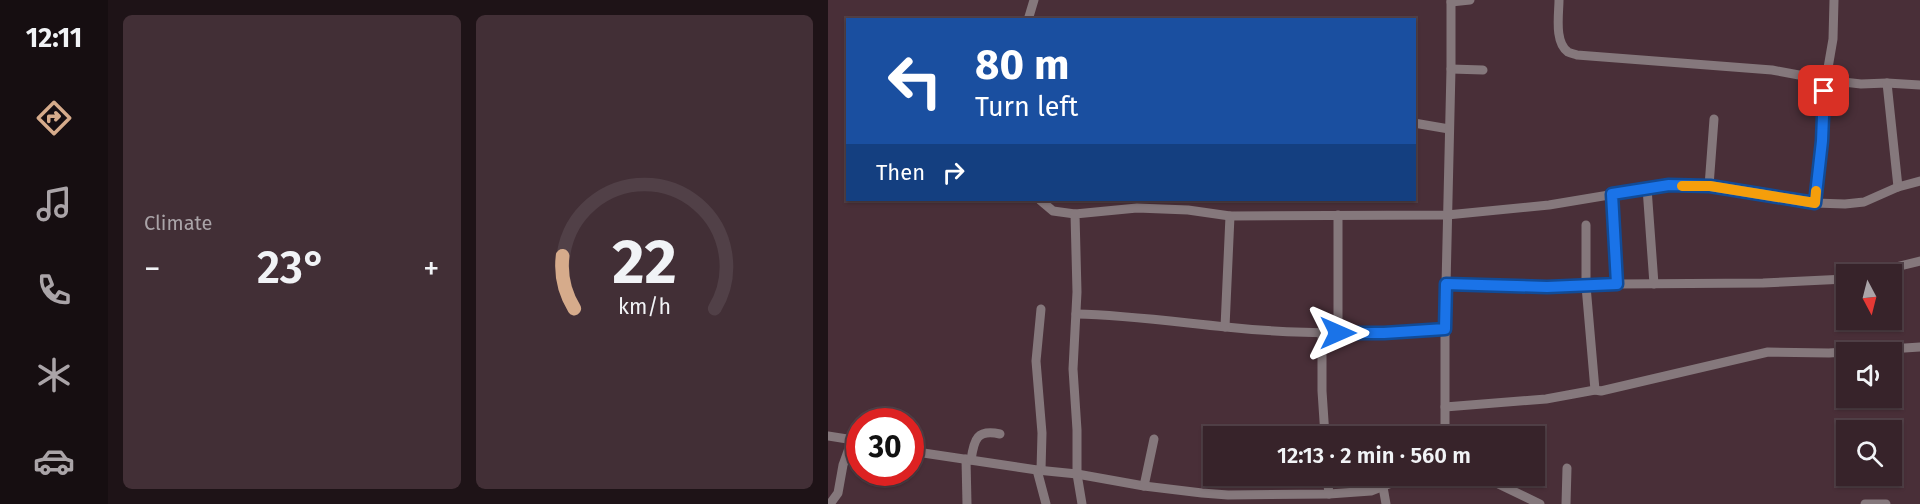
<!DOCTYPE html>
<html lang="en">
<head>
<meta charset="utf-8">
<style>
	:root { --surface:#37232a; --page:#422f36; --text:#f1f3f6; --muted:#aaa4a8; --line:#514047; --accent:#d6ab8b }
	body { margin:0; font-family:"Fira Sans",sans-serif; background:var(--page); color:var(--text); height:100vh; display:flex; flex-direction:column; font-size:22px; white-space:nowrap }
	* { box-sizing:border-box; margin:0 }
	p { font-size:20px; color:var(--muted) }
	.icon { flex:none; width:33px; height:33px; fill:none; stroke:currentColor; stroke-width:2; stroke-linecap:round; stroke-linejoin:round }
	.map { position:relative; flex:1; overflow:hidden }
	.side { display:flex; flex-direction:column; gap:15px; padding:15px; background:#1e1317; width:720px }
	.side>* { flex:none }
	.hud { position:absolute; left:18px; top:18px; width:570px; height:183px; border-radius:0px; box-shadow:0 2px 4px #0004,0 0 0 2px var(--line); background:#1a4fa0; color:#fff; overflow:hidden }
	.needle { width:39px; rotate:173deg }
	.controls { position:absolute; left:1008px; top:264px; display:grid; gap:12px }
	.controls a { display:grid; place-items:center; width:66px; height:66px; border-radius:0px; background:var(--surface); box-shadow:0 2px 4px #0004,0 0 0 2px var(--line); font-size:30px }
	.speed { position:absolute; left:18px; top:408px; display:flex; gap:12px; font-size:30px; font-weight:700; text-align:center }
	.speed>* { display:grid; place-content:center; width:78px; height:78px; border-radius:50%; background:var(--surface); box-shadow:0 2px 4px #0004,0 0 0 2px var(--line); line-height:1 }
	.speed .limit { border:9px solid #d22; background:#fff; color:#111 }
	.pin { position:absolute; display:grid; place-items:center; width:51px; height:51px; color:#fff; margin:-26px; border-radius:12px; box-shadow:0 3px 9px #0006 }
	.me { position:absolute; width:66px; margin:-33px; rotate:90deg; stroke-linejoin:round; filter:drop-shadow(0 0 4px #0008) }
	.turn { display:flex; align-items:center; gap:21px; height:126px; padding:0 30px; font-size:27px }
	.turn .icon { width:78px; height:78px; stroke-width:2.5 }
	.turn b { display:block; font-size:42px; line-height:51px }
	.then { display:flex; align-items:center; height:57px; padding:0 30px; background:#0003; gap:12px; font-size:22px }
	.big { font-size:45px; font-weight:600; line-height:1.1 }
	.side .widget { flex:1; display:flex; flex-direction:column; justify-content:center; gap:9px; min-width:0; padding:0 21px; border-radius:9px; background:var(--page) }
	.side .dial { align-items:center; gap:0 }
	.dial svg { height:156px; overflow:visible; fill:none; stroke:var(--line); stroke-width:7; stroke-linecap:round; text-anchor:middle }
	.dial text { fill:var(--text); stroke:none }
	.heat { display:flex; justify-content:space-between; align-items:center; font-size:33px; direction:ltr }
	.side .tiles { flex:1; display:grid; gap:15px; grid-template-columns:repeat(2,1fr) }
	.trip { position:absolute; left:375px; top:426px; width:342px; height:60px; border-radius:0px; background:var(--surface); box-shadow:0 2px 4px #0004,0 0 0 2px var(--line); font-weight:600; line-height:60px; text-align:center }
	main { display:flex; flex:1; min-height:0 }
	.tab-bar { display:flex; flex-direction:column; width:108px; justify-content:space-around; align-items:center; background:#160e11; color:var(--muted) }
	.tab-bar .icon { width:42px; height:42px }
	.tab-bar .current { color:var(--accent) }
	.tab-bar b { font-size:27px; color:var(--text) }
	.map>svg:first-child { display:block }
</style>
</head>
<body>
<main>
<nav class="tab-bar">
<b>12:11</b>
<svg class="icon current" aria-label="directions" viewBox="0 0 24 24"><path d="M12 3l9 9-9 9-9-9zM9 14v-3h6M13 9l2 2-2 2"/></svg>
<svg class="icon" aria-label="music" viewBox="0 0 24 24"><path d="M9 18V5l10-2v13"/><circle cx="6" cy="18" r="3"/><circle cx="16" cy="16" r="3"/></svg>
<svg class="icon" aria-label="phone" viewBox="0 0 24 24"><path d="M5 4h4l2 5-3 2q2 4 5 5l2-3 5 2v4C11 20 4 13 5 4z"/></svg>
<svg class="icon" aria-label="climate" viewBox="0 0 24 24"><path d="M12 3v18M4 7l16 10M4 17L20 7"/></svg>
<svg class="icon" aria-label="car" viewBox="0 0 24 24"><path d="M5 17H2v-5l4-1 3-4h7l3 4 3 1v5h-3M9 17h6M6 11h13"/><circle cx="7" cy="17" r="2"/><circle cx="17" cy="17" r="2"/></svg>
</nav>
<section class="side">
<div class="tiles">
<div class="widget"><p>Climate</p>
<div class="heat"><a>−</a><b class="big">23°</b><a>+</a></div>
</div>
<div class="widget dial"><svg viewBox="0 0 100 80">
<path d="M14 69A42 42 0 1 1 86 69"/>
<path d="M14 69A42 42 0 0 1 8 42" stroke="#d6ab8b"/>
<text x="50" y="56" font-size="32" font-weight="700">22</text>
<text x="50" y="72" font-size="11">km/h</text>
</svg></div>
</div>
</section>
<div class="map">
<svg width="1092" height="504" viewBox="0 0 1092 504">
	<rect width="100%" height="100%" fill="#492f38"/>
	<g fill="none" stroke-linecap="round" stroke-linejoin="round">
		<g stroke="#85787c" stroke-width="9">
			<path d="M731,0C731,14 726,42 740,52C742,53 746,54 749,55L944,70L998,80L1033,84L1059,83L1092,85"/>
			<polyline points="623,2 642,0"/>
			<polyline points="200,20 206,0"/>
			<polyline points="623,69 655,70"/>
			<polyline points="1059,83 1070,187"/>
			<polyline points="586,123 621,129"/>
			<polyline points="881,186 886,119"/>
			<polyline points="819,188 826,284"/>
			<polyline points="784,194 789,284"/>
			<polyline points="212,200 225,211 247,214"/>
			<polyline points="987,203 994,141 996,91 1005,39 1006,0"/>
			<polyline points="758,225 758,286 767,390"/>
			<polyline points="1039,274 1092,261"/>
			<polyline points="618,284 719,287 789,284 935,283 1018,279"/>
			<polyline points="213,309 208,361 214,433 213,470"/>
			<path d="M248,314C298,315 348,322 398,327C471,335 544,334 617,329"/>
			<polyline points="397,327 402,216"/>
			<polyline points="494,333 494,391 497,436"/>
			<polyline points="510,333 510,215"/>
			<polyline points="617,407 718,399 767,390 773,391 940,352 1001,353 1092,347"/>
			<polyline points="0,436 32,441"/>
			<polyline points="617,436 617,329 623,69 623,0"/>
			<polyline points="82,451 209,470 249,474 316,486 374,493 400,495 501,494 543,491 571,480 594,476"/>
			<polyline points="138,459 139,504"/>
			<path d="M143,460C146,439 149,429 172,434"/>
			<polyline points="209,470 218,504"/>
			<polyline points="499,476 501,494"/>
			<polyline points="646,476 660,479 712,504"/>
			<polyline points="316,486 326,439"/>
			<polyline points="555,487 558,504"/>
			<polyline points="2,504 10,493 15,465 24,440"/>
			<polyline points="254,504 249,474 249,430 245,369 249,292 247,214 309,208 360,210 402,216 619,215 721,205 841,185 881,186 987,203 1017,204 1036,202 1070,187 1092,181"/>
			<polyline points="738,504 739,468"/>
			<polyline points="1037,504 1058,504"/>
		</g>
	</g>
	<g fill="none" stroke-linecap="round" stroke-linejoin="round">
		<g stroke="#114b97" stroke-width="15">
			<polyline id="route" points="510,333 556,333 617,329 618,284 719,287 789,284 784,194 841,185 882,186 987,203 994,141 996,91"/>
		</g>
		<use href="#route" stroke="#1a73e8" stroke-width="10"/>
		<polyline stroke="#f59e0b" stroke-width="10" points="854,186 882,186 987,203 988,191"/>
	</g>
</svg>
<div class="controls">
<a><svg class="needle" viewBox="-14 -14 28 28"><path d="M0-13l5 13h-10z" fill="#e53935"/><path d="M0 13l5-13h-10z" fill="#aaa4a8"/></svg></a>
<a><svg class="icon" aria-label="sound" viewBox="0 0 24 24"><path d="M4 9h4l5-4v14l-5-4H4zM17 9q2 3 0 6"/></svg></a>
<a><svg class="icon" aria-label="search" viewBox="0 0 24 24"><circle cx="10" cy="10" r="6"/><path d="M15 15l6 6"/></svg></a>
</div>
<div class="speed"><div class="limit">30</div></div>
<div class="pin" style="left:996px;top:91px;background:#d93025"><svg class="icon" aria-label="arrive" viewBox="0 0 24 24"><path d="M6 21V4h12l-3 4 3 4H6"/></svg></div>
<svg class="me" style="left:510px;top:333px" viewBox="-20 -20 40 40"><path d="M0-17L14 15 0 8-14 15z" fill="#1a73e8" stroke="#fff" stroke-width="4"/></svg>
<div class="trip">12:13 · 2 min · 560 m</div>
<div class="hud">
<div class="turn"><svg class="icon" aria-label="left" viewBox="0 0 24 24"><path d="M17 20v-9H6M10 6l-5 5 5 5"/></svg><div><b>80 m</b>Turn left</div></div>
<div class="then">Then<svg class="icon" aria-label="right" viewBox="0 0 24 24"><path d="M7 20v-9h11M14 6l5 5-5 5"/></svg></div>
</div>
</div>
</main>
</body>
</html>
